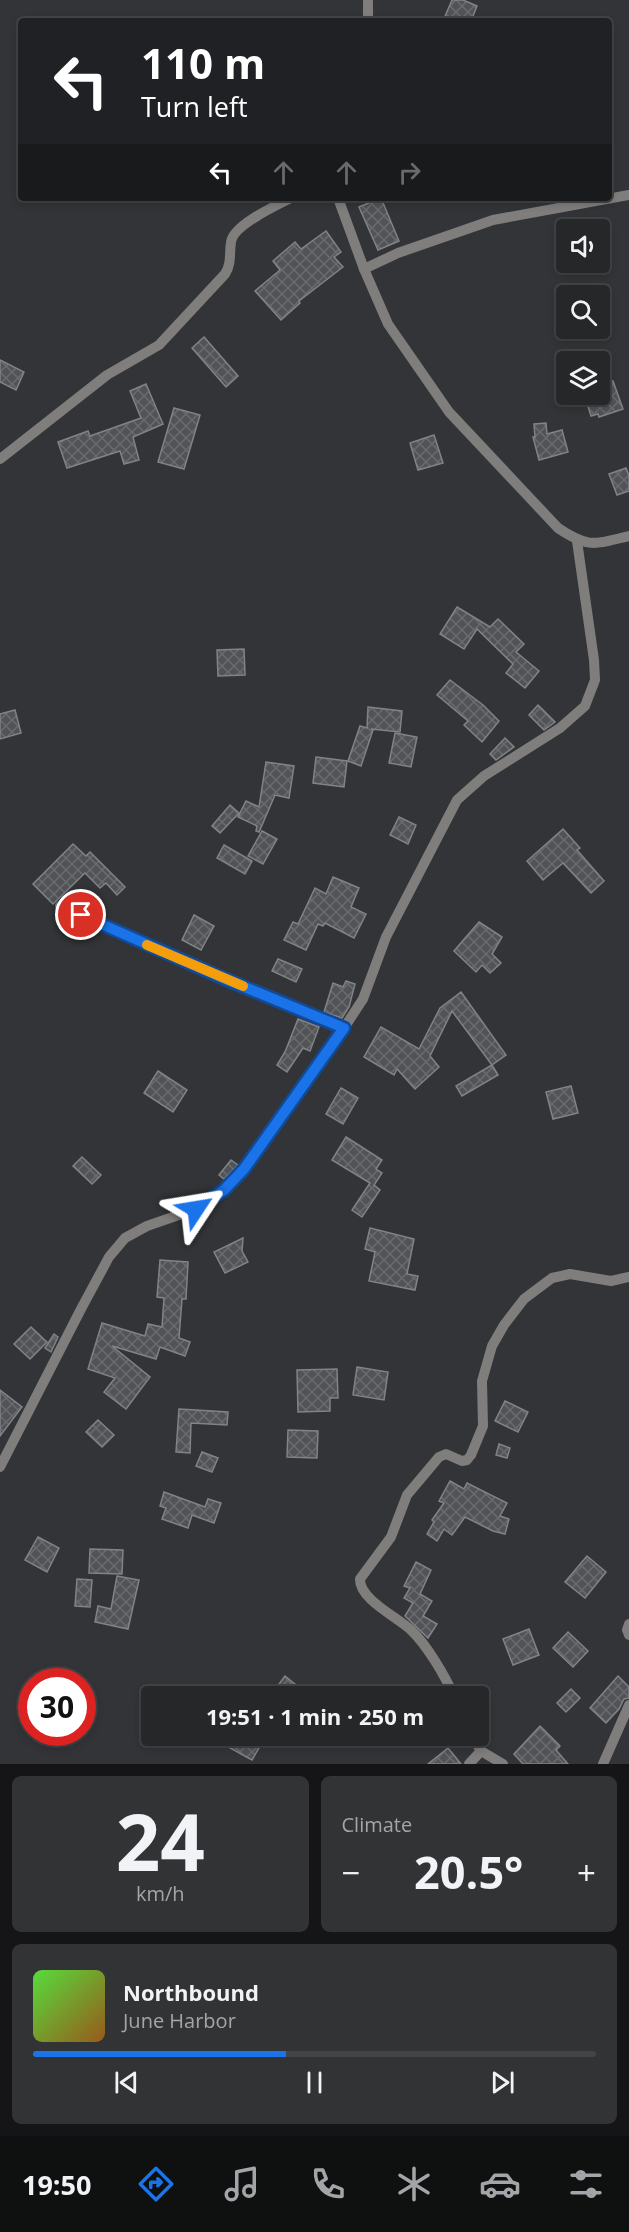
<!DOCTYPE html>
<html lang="en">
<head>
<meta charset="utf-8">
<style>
	:root { --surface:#262729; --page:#323335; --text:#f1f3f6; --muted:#a4a5a8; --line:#424446; --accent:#1a73e8 }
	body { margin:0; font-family:"Open Sans",sans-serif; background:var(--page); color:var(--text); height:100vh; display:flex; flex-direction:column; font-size:22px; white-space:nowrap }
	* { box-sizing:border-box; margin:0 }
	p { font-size:20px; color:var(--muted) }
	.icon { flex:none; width:33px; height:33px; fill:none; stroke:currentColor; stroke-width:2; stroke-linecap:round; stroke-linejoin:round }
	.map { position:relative; height:1764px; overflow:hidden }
	.panel { display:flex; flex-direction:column; gap:12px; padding:12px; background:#151517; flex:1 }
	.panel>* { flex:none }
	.top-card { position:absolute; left:18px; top:18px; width:594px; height:183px; border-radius:6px; box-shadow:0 3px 9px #0003,0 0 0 2px var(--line); background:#202124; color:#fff; overflow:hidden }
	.controls { position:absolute; left:556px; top:219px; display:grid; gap:12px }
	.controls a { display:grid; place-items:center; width:54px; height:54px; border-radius:6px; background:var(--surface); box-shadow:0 3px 9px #0003,0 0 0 2px var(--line); font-size:30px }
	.speed { position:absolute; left:18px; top:1668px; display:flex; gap:12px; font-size:30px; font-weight:700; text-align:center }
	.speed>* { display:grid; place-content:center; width:78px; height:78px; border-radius:50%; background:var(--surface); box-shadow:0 3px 9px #0003,0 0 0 2px var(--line); line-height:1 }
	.speed .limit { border:9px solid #d22; background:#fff; color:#111 }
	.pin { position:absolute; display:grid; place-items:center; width:51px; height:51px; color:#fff; margin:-26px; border:3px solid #fff; border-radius:50%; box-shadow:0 2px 6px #0007 }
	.me { position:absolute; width:66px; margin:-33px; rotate:57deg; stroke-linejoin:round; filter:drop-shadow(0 0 4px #0008) }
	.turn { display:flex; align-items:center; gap:21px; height:126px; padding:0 24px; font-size:27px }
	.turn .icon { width:78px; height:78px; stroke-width:2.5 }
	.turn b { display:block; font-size:42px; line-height:51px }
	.lanes { display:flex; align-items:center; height:57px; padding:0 24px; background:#0003; justify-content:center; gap:30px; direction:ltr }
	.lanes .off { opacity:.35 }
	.big { font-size:45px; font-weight:700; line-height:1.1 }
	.panel .tile { flex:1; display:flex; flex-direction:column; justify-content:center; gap:9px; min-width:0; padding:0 21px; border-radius:9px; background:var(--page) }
	.panel .dial { align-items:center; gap:0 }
	.dial b { font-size:78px; line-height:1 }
	.song { display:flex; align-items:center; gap:18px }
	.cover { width:72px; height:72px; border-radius:9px; background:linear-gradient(135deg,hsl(110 70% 55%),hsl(30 70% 35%)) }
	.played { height:6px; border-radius:3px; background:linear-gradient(90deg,var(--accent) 45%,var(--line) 45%) }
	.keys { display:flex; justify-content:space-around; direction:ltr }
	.heat { display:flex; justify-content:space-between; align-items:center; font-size:33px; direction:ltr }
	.panel .tiles { flex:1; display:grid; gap:12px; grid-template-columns:1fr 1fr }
	.tile:last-child { grid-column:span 2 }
	.trip { position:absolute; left:141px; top:1686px; width:348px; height:60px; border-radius:6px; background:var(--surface); box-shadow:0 3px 9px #0003,0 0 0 2px var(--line); font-weight:700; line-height:60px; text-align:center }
	.menu { display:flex; height:96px; justify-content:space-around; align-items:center; background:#0f1010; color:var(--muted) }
	.menu .icon { width:42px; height:42px }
	.menu .selected { color:var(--accent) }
	.menu b { font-size:27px; color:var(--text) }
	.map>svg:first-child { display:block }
</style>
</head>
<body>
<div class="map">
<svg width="629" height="1764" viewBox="0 0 629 1764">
	<defs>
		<pattern id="building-cross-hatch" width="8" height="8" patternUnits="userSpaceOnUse" patternTransform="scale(1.5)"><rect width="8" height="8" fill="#515357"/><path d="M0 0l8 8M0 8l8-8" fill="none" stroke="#696b6e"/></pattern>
	</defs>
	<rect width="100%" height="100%" fill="#323437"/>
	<g fill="url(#building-cross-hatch)" stroke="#808387" stroke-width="1.5">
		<polygon points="452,0 463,0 477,6 471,21 443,21"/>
		<polygon points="381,198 399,241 378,250 359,207"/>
		<polygon points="326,231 341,252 334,257 343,267 299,301 300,303 281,320 255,291 280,270 273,261 295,242 301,249"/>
		<polygon points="204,337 238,376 226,387 192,348"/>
		<polygon points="0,360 24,372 16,390 0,382"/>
		<polygon points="613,381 623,409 599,417 598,414 591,416 584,394 600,394 600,385"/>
		<polygon points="146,384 163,424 133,437 139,460 124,464 120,451 67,468 58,442 88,431 90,436 141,418 130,391"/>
		<polygon points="174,408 200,415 184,469 158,462"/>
		<polygon points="546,423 547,434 562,430 568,452 539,460 533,437 535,437 534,424"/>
		<polygon points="434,435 443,463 418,470 410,443"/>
		<polygon points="626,468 629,476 629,491 617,495 609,474"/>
		<polygon points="457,607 490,627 498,619 524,644 516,652 539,671 525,688 506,673 513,664 477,629 464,649 440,634"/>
		<polygon points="244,649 245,675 218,676 217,650"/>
		<polygon points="450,680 483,705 499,721 482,742 464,725 468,721 437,695"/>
		<polygon points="538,705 555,722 544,730 529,715"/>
		<polygon points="368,707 402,711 400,732 371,729 373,730 361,766 348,761 360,726 367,728"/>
		<polygon points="15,710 21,733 0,739 0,714"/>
		<polygon points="395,733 417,737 411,767 389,763"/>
		<polygon points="505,738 514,747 496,760 490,754"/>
		<polygon points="316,757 347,761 344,787 313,783"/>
		<polygon points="266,762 294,766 289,798 275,795 259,832 256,831 257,826 238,817 246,801 259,807"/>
		<polygon points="230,805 239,813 220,833 212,826"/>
		<polygon points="399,817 416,825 408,844 390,835"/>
		<polygon points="563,829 580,848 577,850 604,881 591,893 563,863 543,880 527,861"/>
		<polygon points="262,831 277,839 263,864 248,856"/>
		<polygon points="73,844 86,856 90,852 125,887 117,895 106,883 100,888 85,873 53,904 33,884"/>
		<polygon points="224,845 252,861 245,874 217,858"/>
		<polygon points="333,877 359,888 351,907 366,914 354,938 325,923 323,926 318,924 306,950 284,940 293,922 298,924 315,888 326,894"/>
		<polygon points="194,915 214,926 201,950 182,940"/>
		<polygon points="479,922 502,937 492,954 501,963 490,973 482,965 476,972 454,951"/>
		<polygon points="278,959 302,969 296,982 272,971"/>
		<polygon points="346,981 355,984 349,1007 342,1018 324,1012 333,983 343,987"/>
		<polygon points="461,992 506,1055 492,1065 498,1075 462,1096 456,1086 492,1065 452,1011 430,1056 439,1067 415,1089 397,1069 394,1075 364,1057 381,1027 419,1049 440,1008"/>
		<polygon points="298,1019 319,1027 310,1051 303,1048 287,1072 277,1065 285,1052"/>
		<polygon points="158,1071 187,1090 173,1112 144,1093"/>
		<polygon points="571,1086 578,1113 553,1119 546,1092"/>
		<polygon points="341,1088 358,1098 343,1124 326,1114"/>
		<polygon points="346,1137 382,1160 376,1169 382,1173 374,1185 380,1190 362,1217 352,1210 370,1183 332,1160"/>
		<polygon points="82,1157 101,1175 92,1184 73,1166"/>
		<polygon points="231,1160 238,1165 224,1179 219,1175"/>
		<polygon points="370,1228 414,1239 407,1274 418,1276 415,1290 369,1281 375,1252 365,1249"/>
		<polygon points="243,1238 242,1251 248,1262 225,1273 214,1252"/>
		<polygon points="160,1260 188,1262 186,1299 182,1299 179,1338 190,1342 185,1356 160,1347 156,1359 112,1346 150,1377 126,1409 104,1392 115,1378 88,1369 102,1323 145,1336 148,1324 162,1327 164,1298 157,1297"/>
		<polygon points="31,1327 47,1342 30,1359 14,1344"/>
		<polygon points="54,1334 58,1337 51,1352 45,1348"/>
		<polygon points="357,1367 388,1372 384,1400 353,1395"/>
		<polygon points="337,1369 338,1398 330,1398 330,1411 298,1412 297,1370"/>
		<polygon points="0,1390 22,1407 0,1436"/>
		<polygon points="505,1401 528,1412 518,1432 495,1421"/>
		<polygon points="179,1409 228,1412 227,1425 191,1423 190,1453 176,1452"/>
		<polygon points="98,1420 114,1435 102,1447 86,1432"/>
		<polygon points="288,1430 318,1431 317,1458 287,1457"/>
		<polygon points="499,1444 510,1448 507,1458 496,1455"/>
		<polygon points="202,1452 218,1458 212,1472 196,1466"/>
		<polygon points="450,1481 464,1489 467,1483 507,1503 500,1516 509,1519 505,1534 493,1531 465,1517 452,1535 444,1529 437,1541 427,1534 434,1522 432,1520 444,1503 439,1501"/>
		<polygon points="164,1492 205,1507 208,1499 221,1503 214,1523 192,1515 188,1528 162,1519 166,1508 160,1506"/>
		<polygon points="38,1537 59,1548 47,1572 25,1560"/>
		<polygon points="90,1549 123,1550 122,1574 89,1573"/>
		<polygon points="587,1556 606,1572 585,1598 565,1582"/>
		<polygon points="416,1562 431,1570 420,1594 432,1601 423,1616 437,1624 428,1638 405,1616 413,1603 404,1598 410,1588 404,1586"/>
		<polygon points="117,1576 139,1580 128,1629 95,1622 98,1606 111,1609"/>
		<polygon points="77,1579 92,1580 90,1607 75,1606"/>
		<polygon points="529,1629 539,1655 513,1665 503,1639"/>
		<polygon points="568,1632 588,1651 573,1667 553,1648"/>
		<polygon points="285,1676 310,1696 278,1696 273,1692"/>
		<polygon points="618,1676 629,1687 629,1698 624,1699 619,1709 606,1723 590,1708"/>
		<polygon points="571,1689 580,1698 566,1712 557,1703"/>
		<polygon points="540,1726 560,1746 556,1750 568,1764 523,1764 514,1754"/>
		<polygon points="236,1736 266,1736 252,1760 230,1748"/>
		<polygon points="448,1748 461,1764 428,1764"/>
	</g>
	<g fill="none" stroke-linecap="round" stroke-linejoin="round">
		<g stroke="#7f7e7c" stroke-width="10">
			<polyline points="368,0 368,21"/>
			<path d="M338,198L364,269L388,324L449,412L558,528C589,549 595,544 629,536"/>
			<polyline points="364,269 398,253 493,220 629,195"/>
			<path d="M0,459L107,375L159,345L225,274C232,263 229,254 231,242C233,225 277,205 291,198"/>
			<polyline points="60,906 225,979 344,1028"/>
			<polyline points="0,1467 81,1309 109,1257 125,1238 147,1226 196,1209 224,1190 244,1169 344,1028 363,999 386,937 457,800 484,776 560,728 585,706 595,680 594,660 577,541"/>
			<polyline points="629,1624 627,1630 629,1635"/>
			<path d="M454,1696C445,1676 427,1645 411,1630C397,1617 359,1599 360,1579L391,1537L407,1495L439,1457L446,1454L462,1461L467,1460L471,1455L483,1426L482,1381L492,1346L504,1325L524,1299L552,1278L570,1274L611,1281L629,1277"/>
			<polyline points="472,1736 481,1751 503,1764"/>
			<polyline points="469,1764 481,1751"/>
			<polyline points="603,1764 629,1705"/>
		</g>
	</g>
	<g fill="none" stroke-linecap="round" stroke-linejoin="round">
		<g stroke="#114b97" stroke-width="15">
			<polyline id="route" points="81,915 225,979 344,1028 244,1169 224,1190 196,1209"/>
		</g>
		<use href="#route" stroke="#1a73e8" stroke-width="10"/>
		<polyline stroke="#f59e0b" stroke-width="10" points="147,945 243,986"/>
	</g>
</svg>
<div class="controls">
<a><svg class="icon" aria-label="sound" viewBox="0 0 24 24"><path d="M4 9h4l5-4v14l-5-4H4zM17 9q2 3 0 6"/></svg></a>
<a><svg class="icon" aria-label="search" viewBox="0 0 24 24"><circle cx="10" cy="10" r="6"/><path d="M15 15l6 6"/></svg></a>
<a><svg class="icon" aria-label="layers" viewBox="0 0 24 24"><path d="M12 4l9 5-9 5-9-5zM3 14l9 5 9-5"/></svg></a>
</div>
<div class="speed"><div class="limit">30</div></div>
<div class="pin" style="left:81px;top:915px;background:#d93025"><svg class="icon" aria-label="arrive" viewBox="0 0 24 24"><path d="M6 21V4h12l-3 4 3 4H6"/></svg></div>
<svg class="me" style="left:196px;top:1209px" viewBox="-20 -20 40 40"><path d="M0-17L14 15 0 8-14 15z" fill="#1a73e8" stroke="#fff" stroke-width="4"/></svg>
<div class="trip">19:51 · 1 min · 250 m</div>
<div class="top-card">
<div class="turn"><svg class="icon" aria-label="left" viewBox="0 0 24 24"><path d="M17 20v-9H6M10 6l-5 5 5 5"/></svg><div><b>110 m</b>Turn left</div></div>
<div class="lanes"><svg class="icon" aria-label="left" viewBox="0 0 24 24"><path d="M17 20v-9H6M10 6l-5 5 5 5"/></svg><svg class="icon off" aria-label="ahead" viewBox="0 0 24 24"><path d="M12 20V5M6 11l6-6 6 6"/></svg><svg class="icon off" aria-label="ahead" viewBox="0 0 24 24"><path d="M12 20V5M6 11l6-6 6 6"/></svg><svg class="icon off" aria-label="right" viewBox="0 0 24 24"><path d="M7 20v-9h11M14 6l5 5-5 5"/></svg></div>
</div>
</div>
<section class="panel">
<div class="tiles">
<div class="tile dial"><b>24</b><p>km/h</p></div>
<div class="tile"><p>Climate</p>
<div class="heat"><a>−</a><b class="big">20.5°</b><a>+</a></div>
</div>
<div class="tile">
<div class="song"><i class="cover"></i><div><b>Northbound</b><p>June Harbor</p></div></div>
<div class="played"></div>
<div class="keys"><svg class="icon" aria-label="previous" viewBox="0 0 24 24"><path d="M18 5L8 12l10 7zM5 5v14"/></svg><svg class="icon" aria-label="pause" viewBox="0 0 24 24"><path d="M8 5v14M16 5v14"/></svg><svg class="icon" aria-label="next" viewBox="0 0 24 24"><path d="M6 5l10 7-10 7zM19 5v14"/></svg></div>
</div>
</div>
</section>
<nav class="menu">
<b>19:50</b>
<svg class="icon selected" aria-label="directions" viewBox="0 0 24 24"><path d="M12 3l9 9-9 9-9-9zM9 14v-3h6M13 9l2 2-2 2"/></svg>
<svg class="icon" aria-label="music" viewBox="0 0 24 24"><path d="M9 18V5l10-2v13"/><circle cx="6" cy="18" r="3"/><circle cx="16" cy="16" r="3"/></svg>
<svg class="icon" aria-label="phone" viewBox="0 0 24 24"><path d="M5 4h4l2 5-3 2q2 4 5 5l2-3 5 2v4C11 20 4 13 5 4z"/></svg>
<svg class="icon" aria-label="climate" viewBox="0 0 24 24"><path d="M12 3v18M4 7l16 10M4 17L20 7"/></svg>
<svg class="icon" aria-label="car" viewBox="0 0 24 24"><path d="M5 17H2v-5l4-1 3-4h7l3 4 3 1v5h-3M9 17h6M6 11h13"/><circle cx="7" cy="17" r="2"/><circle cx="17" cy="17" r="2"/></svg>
<svg class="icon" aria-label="filters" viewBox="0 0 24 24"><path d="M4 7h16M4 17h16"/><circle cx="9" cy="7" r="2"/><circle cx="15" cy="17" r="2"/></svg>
</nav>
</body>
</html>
